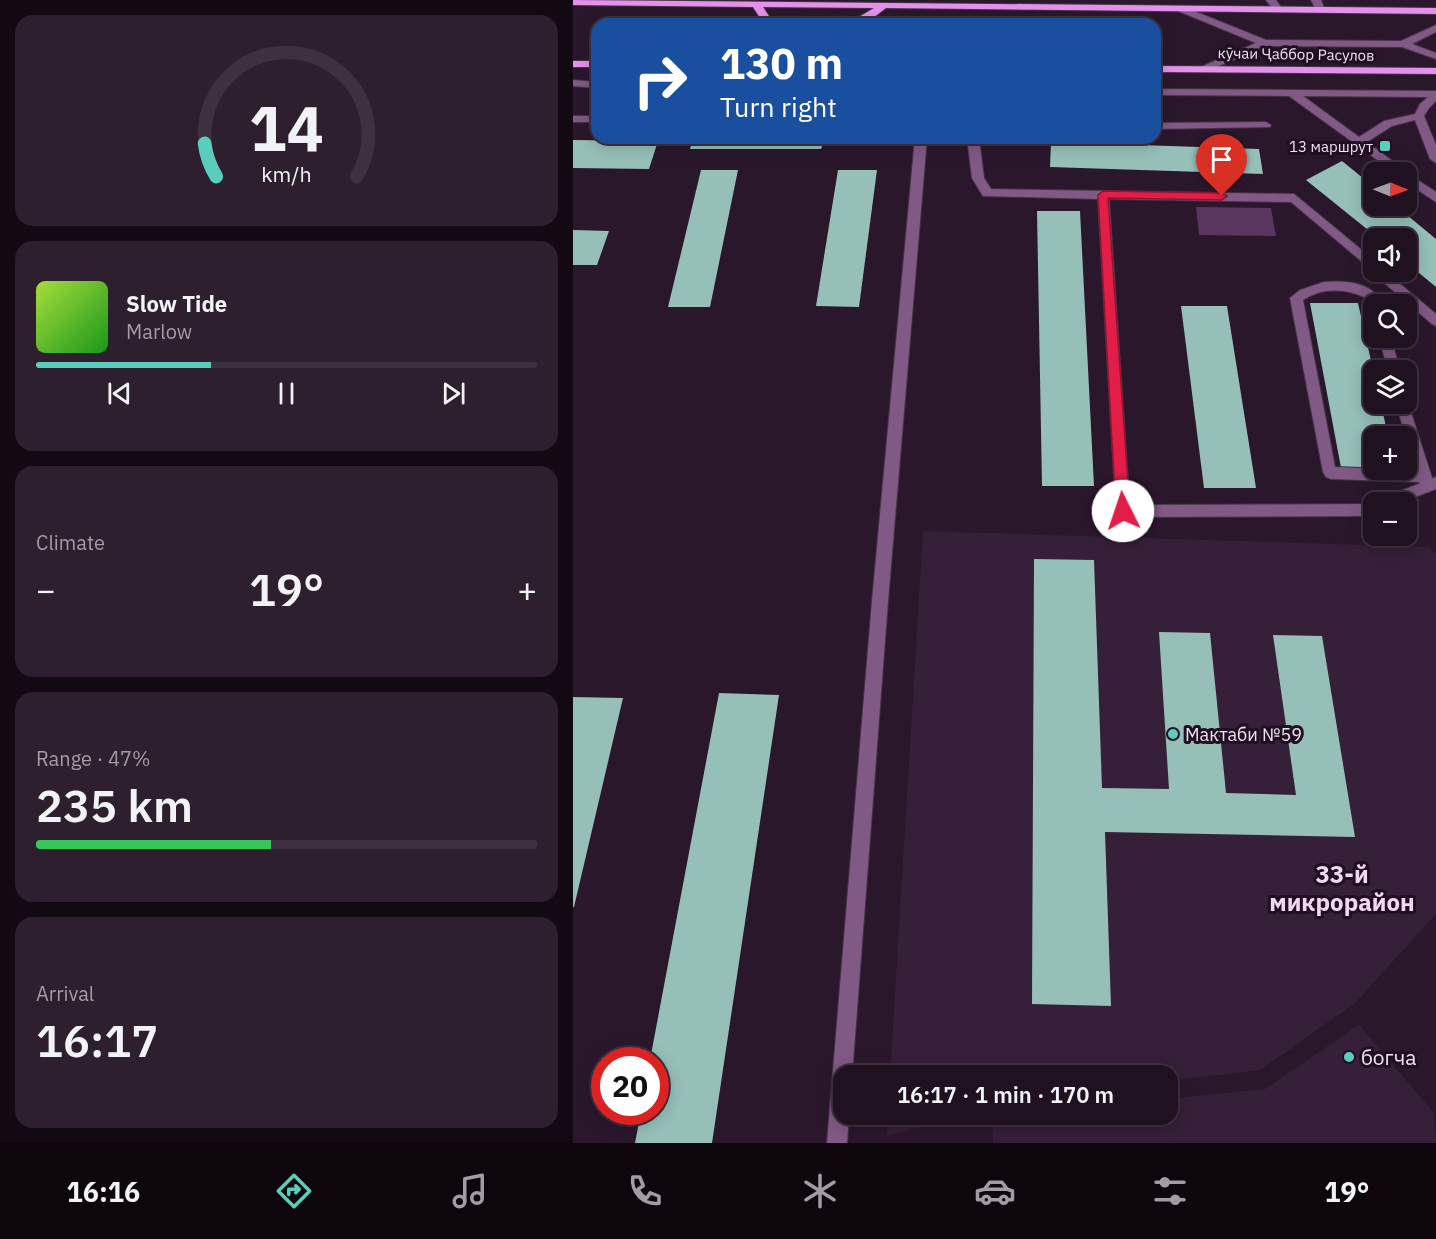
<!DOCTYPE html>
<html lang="en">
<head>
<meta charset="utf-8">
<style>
	:root { --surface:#201121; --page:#2d1f2e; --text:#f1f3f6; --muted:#a29da5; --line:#3d313f; --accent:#5acebd }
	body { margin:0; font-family:"IBM Plex Sans",sans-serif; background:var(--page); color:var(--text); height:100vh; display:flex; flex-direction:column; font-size:22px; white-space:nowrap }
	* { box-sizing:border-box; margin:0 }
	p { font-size:20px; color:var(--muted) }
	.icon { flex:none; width:33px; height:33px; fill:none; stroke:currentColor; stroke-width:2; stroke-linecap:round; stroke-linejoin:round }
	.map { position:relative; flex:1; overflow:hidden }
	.sheet { display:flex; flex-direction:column; gap:15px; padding:15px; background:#120912; width:573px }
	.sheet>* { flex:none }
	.guide { position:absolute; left:18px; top:18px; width:570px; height:126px; border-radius:18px; box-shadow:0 3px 15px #0003,0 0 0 2px var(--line); background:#1a4fa0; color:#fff; overflow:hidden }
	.needle { width:39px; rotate:91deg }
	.fabs { position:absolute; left:790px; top:162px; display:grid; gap:12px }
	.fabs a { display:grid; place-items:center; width:54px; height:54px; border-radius:12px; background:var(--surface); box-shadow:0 3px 15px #0003,0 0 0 2px var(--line); font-size:30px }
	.speed { position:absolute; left:18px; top:1047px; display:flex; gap:12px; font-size:30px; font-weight:700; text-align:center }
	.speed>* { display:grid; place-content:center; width:78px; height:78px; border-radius:50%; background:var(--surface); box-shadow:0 3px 15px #0003,0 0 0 2px var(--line); line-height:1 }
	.speed .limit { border:9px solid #d22; background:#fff; color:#111 }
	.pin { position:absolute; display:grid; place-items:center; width:51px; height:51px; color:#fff; margin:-62px -26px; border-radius:50% 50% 50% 0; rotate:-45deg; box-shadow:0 0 6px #0007 }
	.pin .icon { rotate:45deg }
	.me { position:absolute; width:66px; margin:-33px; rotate:356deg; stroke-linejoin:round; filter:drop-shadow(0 0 4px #0008) }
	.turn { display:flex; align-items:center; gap:21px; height:126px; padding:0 30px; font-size:27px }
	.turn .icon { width:78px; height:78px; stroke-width:2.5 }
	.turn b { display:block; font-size:42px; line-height:51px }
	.big { font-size:45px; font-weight:600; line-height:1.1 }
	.sheet .widget { flex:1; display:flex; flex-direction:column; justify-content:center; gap:9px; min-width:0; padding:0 21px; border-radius:18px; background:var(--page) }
	.sheet .dial { align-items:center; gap:0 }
	.dial svg { height:156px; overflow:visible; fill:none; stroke:var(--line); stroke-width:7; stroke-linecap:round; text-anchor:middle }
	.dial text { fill:var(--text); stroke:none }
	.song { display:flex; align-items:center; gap:18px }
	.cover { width:72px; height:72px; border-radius:9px; background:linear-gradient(135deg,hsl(80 70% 55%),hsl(120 70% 35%)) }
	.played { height:6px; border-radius:3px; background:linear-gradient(90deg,var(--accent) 35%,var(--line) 35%) }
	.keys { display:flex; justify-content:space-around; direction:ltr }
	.heat { display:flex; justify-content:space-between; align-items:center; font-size:33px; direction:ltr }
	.charge { height:9px; border-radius:4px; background:linear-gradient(90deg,#34c759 47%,var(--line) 0) }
	.trip { position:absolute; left:260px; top:1065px; width:345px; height:60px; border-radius:18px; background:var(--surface); box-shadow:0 3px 15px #0003,0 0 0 2px var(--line); font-weight:600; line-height:60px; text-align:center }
	.dock { display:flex; height:96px; justify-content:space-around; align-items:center; background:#0d070d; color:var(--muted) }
	.dock .icon { width:42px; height:42px }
	.dock .on { color:var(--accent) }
	.dock b { font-size:27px; color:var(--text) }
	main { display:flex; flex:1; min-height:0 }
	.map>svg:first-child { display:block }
</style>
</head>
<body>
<main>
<section class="sheet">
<div class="widget dial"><svg viewBox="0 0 100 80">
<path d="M14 69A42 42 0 1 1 86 69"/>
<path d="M14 69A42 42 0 0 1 8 52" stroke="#5acebd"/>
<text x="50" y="56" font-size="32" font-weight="700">14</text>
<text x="50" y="72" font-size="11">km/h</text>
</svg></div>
<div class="widget">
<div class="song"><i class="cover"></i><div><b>Slow Tide</b><p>Marlow</p></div></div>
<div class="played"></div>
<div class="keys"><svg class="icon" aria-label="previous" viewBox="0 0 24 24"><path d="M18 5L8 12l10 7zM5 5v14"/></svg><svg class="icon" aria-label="pause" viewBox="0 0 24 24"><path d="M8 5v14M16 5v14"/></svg><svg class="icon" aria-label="next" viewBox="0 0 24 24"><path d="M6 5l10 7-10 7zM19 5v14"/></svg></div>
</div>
<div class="widget"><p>Climate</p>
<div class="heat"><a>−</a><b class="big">19°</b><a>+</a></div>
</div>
<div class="widget"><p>Range · 47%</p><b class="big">235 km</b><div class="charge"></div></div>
<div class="widget"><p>Arrival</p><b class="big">16:17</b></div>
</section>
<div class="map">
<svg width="863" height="1143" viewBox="0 0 863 1143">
	<rect width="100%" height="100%" fill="#2a172c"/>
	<g fill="#361f38">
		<polygon points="350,531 855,547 863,554 863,914 781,1004 687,1070 594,1081 594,1076 317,1076"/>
		<polygon points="786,1025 861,1113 863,1143 420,1143 419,1115 594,1114 594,1099 692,1089"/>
		<polygon points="315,1115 315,1114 391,1115 314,1136"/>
	</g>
	<polygon fill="#59365d" points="623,207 698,208 703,236 626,235"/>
	<g fill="#95bfb7">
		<polygon points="120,138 252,138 248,149 117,149"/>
		<polygon points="0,140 85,141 76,169 0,168"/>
		<polygon points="478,142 686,149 690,174 477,167"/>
		<polygon points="769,161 801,187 801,206 823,206 863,239 863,287 834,263 834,238 805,238 733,180"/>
		<polygon points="128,170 165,170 137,307 95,307"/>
		<polygon points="265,170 304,170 286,307 243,306"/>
		<polygon points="464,211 507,211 521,486 469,486"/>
		<polygon points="0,230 36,231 24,265 0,265"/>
		<polygon points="737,303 785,303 801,374 801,404 808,404 815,436 801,436 801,470 769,473"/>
		<polygon points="608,306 654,306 683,488 631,488"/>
		<polygon points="461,559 521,560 529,788 596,789 586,632 637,633 653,793 723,795 700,635 749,636 782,837 532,832 538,1006 459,1004"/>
		<polygon points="146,693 206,695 139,1143 62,1143 68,1112 82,1112 82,1060 77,1060"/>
		<polygon points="0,697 50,698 1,907 0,907"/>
	</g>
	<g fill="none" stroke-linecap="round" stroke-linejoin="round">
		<g stroke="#463347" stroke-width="2">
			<g id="service">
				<polygon points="693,0 703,0 710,10 702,12"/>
				<polygon points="738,0 748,0 752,10 750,12 744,12"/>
				<polygon points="605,7 611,7 693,40 828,41 863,25 863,32 839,44 863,53 863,59 829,47 693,46 634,71 629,68 630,66 683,43 605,11"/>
				<rect x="0" y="116" width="24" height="6"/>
				<polygon points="693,122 698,125 697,127 582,129 582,123"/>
				<polygon points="394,138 406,138 411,178 418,189 721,194 801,260 801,272 813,272 863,314 863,326 859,324 802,275 800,271 718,202 536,199 557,511 555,515 545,515 543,511 525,199 410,196 399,178"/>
				<path d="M751,282C772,280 801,282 809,304H801V308L799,307L795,299C774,288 750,287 730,300L762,467L843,470L823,404H834V400L861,484L859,488H849L846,482L758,479L753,477L750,472L717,298L727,290Z"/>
				<polygon points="806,338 818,338 827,370 815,370"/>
			</g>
		</g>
		<g stroke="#463347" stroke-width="2">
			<g id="minor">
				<polygon points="0,80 24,82 24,88 0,86"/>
				<path d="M582,89L863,91V101L856,108L851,116L863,145V163L857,159L842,120L819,126L794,142L834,172H821L716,96L582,95ZM730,96L855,97L847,104L842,114L811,121L786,137Z"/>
				<polygon points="342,138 354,138 315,601 279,1076 270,1076 270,1114 276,1114 274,1143 254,1143 299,601"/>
				<polygon points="834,173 863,192 863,202 834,183"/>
				<polygon points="863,477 863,489 829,502 808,502 810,498"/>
				<polygon points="801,502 801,514 795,516 550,517 545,515 543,511 545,507 550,505 795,504"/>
			</g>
		</g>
		<g stroke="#463347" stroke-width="2">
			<g id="primary">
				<polygon points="0,0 863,8 863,14 313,8 292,24 282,24 286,17 301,8 190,7 201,24 191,24 180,7 0,5"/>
				<rect x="0" y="61" width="24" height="6"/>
				<polygon points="582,66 863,68 863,74 582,72"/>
			</g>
		</g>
		<use href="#service" fill="#805984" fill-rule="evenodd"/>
		<use href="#minor" fill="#805984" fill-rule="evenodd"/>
		<use href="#primary" fill="#e391eb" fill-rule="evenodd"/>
	</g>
	<polygon fill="#e11d48" stroke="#92132f" stroke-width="1.5" points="530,191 649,193 654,196 649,200 535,198 557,511 550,517 543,511 525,195"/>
	<g fill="#5acebd" stroke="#200e22" stroke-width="2">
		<rect x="806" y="140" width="12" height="12" rx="3"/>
		<circle cx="600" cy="734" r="6"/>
		<circle cx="776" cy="1057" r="6"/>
	</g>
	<g text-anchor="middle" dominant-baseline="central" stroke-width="6" stroke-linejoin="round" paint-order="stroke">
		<g font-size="15" fill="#efe2f0" stroke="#200e22">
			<text transform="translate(723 54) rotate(1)">кӯчаи Ҷаббор Расулов</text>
		</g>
		<g font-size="15" fill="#efe2f0" stroke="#200e22" text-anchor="end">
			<text x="800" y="146">13 маршрут</text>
		</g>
		<g font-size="18" fill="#efe2f0" stroke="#200e22" text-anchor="start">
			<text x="612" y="734">Мактаби №59</text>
		</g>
		<g font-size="21" fill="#efe2f0" stroke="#200e22" text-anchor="start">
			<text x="788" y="1057">богча</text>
		</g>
		<g font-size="24" font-weight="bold" fill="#f1d7f3" stroke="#200e22">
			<text x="769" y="874">33-й<tspan x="769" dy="28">микрорайон</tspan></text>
		</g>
	</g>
</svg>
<div class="fabs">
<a><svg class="needle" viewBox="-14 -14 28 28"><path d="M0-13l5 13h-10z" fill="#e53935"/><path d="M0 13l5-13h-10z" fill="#a29da5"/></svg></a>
<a><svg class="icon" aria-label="sound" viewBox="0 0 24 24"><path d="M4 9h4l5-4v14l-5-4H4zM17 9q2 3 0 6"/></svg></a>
<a><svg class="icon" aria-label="search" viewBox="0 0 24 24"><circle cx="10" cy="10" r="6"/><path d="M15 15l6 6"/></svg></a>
<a><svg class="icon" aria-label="layers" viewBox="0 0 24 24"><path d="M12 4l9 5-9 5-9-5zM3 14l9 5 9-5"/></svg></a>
<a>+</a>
<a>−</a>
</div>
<div class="speed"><div class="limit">20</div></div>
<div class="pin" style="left:649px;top:196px;background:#d93025"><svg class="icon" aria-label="arrive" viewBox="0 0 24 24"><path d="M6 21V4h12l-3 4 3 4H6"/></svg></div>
<svg class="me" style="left:550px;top:511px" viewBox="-20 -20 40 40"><circle r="19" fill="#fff"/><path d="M0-13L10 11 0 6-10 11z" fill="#e11d48"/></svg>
<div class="trip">16:17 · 1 min · 170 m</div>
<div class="guide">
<div class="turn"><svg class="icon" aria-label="right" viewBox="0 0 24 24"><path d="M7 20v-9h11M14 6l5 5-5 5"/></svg><div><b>130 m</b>Turn right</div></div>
</div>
</div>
</main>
<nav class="dock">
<b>16:16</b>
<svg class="icon on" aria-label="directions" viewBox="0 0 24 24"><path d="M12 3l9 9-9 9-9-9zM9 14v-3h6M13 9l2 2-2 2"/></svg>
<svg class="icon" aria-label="music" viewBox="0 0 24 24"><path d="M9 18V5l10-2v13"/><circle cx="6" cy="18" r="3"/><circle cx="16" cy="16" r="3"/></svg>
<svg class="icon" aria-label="phone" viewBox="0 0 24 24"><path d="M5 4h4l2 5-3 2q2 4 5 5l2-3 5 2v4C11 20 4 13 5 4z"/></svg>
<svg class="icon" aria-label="climate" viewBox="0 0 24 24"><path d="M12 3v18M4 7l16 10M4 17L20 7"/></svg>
<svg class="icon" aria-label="car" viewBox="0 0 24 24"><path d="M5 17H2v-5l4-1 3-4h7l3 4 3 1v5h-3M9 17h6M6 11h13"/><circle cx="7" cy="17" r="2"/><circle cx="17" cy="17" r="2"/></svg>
<svg class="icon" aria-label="filters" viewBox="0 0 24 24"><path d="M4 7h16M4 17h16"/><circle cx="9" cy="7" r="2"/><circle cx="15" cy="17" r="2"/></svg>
<b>19°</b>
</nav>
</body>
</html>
